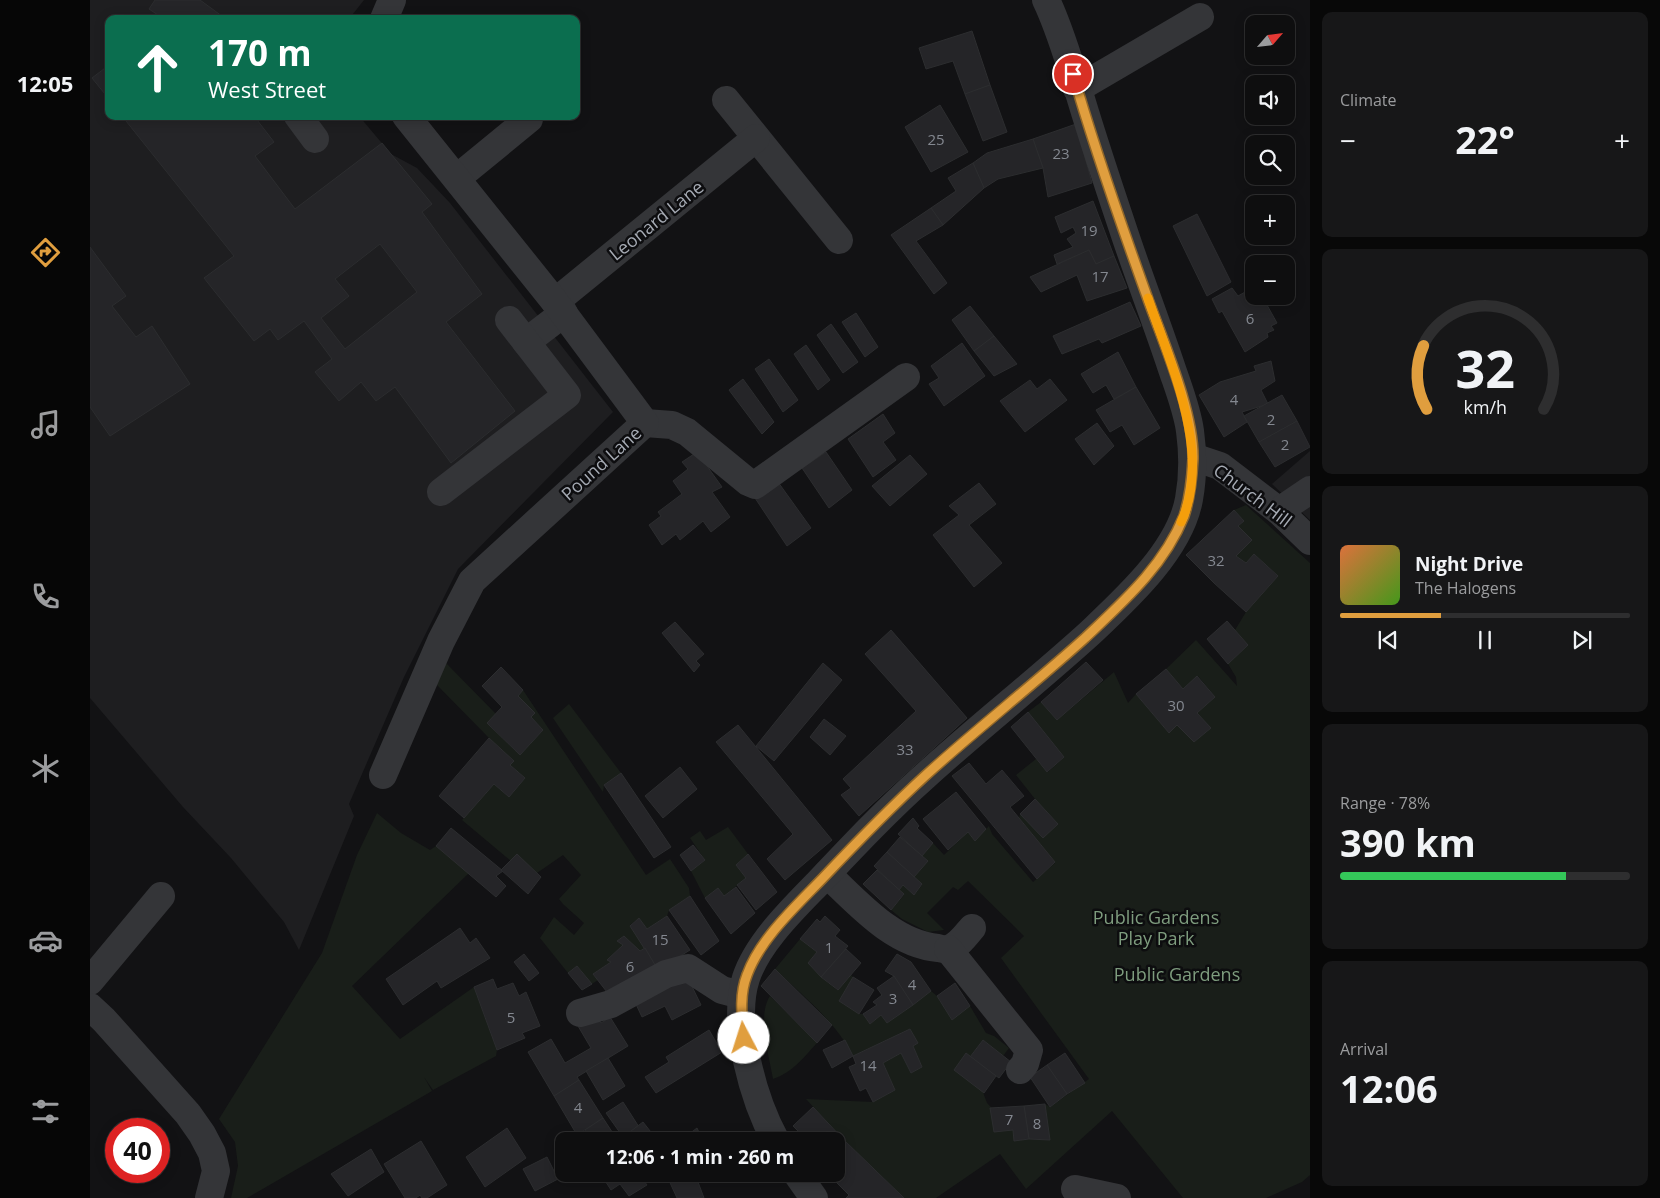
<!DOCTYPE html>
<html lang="en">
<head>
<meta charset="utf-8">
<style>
	:root { --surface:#0e0e0f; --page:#171718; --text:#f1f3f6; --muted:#9b9c9e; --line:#2e2e2f; --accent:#e09e3e }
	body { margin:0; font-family:"Open Sans",sans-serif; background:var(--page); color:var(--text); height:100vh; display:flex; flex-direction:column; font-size:19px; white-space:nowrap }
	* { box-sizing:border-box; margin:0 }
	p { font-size:16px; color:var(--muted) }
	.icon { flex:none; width:28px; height:28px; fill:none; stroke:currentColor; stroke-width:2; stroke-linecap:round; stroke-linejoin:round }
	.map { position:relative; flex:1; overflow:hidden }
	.panel { display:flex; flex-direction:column; gap:12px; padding:12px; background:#080808; width:350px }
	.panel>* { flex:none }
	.banner { position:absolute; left:15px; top:15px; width:475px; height:105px; border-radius:10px; box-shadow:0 2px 12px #0003,0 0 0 1px var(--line); background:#0b6e4f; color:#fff; overflow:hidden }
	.needle { width:32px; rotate:62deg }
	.tools { position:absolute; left:1155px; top:15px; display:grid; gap:10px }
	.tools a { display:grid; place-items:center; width:50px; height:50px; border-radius:10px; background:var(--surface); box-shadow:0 2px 12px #0003,0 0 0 1px var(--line); font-size:25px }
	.speed { position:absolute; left:15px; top:1118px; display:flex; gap:10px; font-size:25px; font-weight:700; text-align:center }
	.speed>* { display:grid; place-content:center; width:65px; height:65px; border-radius:50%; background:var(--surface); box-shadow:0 2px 12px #0003,0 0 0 1px var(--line); line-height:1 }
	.speed .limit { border:8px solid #d22; background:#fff; color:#111 }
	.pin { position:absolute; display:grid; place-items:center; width:42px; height:42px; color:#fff; margin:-21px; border:2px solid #fff; border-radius:50%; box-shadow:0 1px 5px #0007 }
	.me { position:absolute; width:55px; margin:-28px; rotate:355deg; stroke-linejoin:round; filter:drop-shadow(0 0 4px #0008) }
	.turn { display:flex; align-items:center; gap:18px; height:105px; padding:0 20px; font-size:22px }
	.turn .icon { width:65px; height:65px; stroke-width:2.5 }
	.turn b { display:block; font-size:35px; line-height:42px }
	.big { font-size:38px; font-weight:700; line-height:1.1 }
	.panel .card { flex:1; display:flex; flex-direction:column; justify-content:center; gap:8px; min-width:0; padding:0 18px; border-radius:10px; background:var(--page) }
	.panel .dial { align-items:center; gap:0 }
	.dial svg { height:130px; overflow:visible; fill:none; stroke:var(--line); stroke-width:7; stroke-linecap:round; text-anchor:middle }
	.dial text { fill:var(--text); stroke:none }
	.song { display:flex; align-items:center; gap:15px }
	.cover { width:60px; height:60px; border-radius:8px; background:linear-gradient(135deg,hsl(20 70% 55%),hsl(100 70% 35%)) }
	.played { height:5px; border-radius:2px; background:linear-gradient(90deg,var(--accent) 35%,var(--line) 35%) }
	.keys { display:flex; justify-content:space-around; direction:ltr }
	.heat { display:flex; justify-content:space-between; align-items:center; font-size:28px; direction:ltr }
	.charge { height:8px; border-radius:4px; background:linear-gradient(90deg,#34c759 78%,var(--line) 0) }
	.trip { position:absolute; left:465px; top:1132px; width:290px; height:50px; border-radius:10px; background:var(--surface); box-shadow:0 2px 12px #0003,0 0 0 1px var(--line); font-weight:700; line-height:50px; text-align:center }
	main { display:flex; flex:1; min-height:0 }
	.tab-bar { display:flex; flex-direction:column; width:90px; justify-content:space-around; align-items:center; background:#060606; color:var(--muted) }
	.tab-bar .icon { width:35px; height:35px }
	.tab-bar .current { color:var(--accent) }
	.tab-bar b { font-size:22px; color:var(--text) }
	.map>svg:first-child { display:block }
</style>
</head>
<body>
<main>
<nav class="tab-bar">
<b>12:05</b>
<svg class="icon current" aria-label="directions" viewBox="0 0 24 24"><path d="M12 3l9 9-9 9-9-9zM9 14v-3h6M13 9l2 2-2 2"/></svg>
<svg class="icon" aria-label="music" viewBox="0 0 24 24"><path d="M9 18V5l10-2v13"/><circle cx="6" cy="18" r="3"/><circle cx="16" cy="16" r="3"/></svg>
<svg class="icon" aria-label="phone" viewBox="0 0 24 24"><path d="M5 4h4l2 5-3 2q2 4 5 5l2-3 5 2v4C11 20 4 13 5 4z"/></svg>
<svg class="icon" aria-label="climate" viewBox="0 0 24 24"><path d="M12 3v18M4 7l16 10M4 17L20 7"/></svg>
<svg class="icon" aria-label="car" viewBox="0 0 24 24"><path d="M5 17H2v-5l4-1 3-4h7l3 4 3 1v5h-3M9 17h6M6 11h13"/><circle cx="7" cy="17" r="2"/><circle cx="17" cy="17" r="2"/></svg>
<svg class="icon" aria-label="filters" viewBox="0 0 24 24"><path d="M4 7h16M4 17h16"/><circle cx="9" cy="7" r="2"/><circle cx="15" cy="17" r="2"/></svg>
</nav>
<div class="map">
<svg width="1220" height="1198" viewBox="0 0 1220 1198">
	<rect width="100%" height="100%" fill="#121214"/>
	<g fill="#1e1e20">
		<polygon points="0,0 274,0 259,19 19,19 19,116 269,116 301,154 327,168 360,203 523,412 368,569 314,677 259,804 264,816 209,950 194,922 141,858 93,807 0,698"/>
		<polygon points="1220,451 1220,520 1182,484"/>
	</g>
	<g fill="#191e19">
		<path d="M1156,505L1220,563V1175L1212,1182L1176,1198H1093L1022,1111L936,1189L910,1154L846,1198H814L753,1139L716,1099L783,1102L805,1090L793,1063L811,1053L821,1073L832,1067L823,1046L827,1043L820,1030L763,1056C746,1022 713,996 685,969L710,939L727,952L718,963L731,977L747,990L761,975L763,977L749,1001L769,1014H773L780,1024L791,1015L797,1022L841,991L847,996L862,1019L880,1006L896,1033L904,1036L919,1048L913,1056L893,1040L880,1057L897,1103L923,1130L925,1141L939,1139L960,1140L955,1104L960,1107L999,1079L911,958L934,936L878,881L868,890L863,887L837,913L854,930L838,932L812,919L801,910L814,895L809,890L813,885L824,895L832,885L824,877L837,860L832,856L843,843L854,855L878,832L885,840L899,826L902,834L943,882L965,863L929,818L930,814L953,837L968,824L945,799L926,775L946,759L958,772L974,757L938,712L951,702L967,720L1024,672L1038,703L1046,694L1079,733L1087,725L1104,742L1121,728L1107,713L1125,697L1108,676L1093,689L1076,669L1106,640L1147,686L1146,677L1138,664L1158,645L1145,630L1156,612L1188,576L1164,554L1156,563L1143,554L1162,540L1148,526L1154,521L1144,510Z"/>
		<polygon points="356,663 406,714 397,723 430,755 453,730 441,717 428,696 433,690 556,875 580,859 599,888 600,896 579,910 577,916 557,929 549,918 540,925 555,948 550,951 534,936 527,941 533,945 518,959 521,962 503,974 508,980 502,984 487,966 478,973 450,938 464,917 484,935 494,923 473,904 469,899 491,875 473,855 447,873 421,861 372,820 404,784 419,797 435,778 420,765 423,762 399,738 346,684"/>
		<polygon points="479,704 531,773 514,785 513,792 463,718"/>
		<polygon points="287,813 311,833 340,850 346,846 379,873 262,986 310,1039 384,987 407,1050 406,1056 343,1090 334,1077 342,1091 157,1198 141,1198 148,1166 145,1142 129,1119 232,953 267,855"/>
		<polygon points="638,827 658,854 646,865 656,878 634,896 628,888 615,898 601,871 615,860 600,838 610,831 616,840"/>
		<path d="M680,996L727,1043C714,1057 702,1073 683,1079C679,1056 667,1015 680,996Z"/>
	</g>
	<g fill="#252528" stroke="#2c2d2f" fill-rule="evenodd">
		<polygon points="65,0 110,0 136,19 74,19 59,9"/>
		<polygon points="882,31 900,85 875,94 863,61 836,69 829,48"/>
		<polygon points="19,65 19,99 2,78"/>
		<polygon points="900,85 917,132 893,141 875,94"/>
		<polygon points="850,105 878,152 841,172 815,127"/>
		<path d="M32,116H164L184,142L165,156L205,209L292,143L342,204L332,212L392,294L356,322L425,411L361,463L305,387L286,401L271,382L249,401L225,372L242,359L214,321L188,340L180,329L164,341L114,278L144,256ZM290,244L327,292L255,349L231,318L259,296L245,279Z"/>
		<polygon points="986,124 1002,183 958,197 953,168 943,139"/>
		<polygon points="943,139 953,168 908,179 894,188 883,163 897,153"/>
		<polygon points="883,163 894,188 853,225 841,208 866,191 858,178"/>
		<polygon points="1003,201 1024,256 1006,264 999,250 967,264 964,255 983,247 977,239 986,233 983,227 971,233 965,217"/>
		<polygon points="841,208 853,225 826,241 857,283 844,294 801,235"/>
		<polygon points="1107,214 1141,282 1117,296 1083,226"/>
		<polygon points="0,247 36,296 22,306 46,337 62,326 100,384 20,436 0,407"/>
		<polygon points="999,250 1006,264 1024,256 1037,288 997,301 987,275 951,292 940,277"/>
		<polygon points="1164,287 1164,296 1172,296 1187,323 1181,326 1184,330 1177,333 1178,337 1155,352 1132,311 1129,313 1122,299 1142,288 1148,296"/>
		<polygon points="1040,302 1051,326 1012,343 1009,339 972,354 963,336"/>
		<polygon points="880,306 904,336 884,351 862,320"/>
		<polygon points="766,313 788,347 775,357 752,322"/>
		<polygon points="741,324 768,362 753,373 727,335"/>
		<polygon points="904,336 927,364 904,376 884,351"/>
		<polygon points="872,343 895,376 854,406 839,384 849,378 841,366"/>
		<polygon points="716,345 740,380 728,390 704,354"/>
		<polygon points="1028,352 1046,387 1024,399 1016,385 1003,393 991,374"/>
		<polygon points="679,359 708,400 693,412 665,369"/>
		<polygon points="1181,361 1185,381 1171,390 1178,404 1152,412 1157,422 1134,437 1109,395 1130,382 1166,371 1164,366"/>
		<polygon points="653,379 684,422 672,434 639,390"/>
		<polygon points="960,379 977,400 935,432 910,401 940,380 947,389"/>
		<polygon points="1046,387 1070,428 1044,445 1032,425 1020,432 1006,410"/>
		<polygon points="1192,395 1207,421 1169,442 1154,416"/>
		<polygon points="793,414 805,433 793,442 806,460 783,477 758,439"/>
		<polygon points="1207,421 1220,447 1185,467 1169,442"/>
		<polygon points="1007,423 1024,446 1004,465 985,439"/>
		<polygon points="607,452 632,487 622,492 640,517 621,532 613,521 590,540 586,534 572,545 559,525 571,516 568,512 592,494 583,481 598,469 592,462"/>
		<polygon points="736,452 762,490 739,508 712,468"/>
		<polygon points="820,455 837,474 800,506 782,486"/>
		<polygon points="688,482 721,528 697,546 665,498"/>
		<polygon points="889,483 906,504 879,525 912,563 884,587 843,535 869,515 859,506"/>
		<polygon points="1144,510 1154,521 1148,526 1162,540 1146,556 1156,563 1164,554 1188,576 1156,612 1124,583 1096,555"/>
		<polygon points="1137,621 1158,645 1138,664 1117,639"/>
		<polygon points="585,622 614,654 606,661 610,665 604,672 572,633"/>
		<polygon points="801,630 877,718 769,816 751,795 761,788 753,779 826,711 775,654"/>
		<polygon points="996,662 1013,680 967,720 951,702"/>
		<polygon points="733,663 752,680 684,761 666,746"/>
		<polygon points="411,667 433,690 428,696 445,713 441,717 453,730 430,755 397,723 412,707 392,686"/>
		<polygon points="1076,669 1093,689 1107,676 1125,697 1107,713 1121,728 1104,742 1087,725 1079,733 1046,694"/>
		<polygon points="938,712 974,757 957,772 921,727"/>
		<polygon points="734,719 756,736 740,755 720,737"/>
		<polygon points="648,725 742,840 695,880 677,859 703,834 626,742"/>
		<polygon points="399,738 424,761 420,765 435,778 419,797 404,784 374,818 349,796"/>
		<polygon points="879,763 896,784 912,770 934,796 920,807 965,862 947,879 862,776"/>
		<polygon points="590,767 607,789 573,818 555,796"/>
		<polygon points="531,773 581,847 564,858 514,785"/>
		<polygon points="866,792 896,829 885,841 878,832 858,850 833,819"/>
		<polygon points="945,799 968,824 953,838 930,814"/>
		<polygon points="823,818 829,826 827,828 843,843 832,856 808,834"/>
		<polygon points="361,828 413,871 406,876 416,886 406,897 346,846"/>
		<polygon points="810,837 838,861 824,877 797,852"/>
		<polygon points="603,845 615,860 601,871 590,855"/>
		<polygon points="797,852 832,884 824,895 813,885 809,890 784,866"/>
		<polygon points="427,854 451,877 438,894 411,870"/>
		<polygon points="658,854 687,892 666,910 647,885 656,878 646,865"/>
		<polygon points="787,870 814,894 801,910 773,884"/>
		<polygon points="646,887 665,913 641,934 615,898 628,888 634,896"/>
		<polygon points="600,896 629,941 611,955 579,910"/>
		<polygon points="577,916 600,950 568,970 540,926 549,918 557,929"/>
		<polygon points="735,916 750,930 745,936 758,946 731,977 718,963 727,952 710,939 727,919 730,922"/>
		<polygon points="370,928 380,943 386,938 400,958 351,988 347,981 313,1005 296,979"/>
		<polygon points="534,936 550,951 555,948 568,970 520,996 503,974 521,962 517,960 533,945 527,941"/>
		<polygon points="756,949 771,963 748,990 731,977"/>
		<polygon points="434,954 449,973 439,981 424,962"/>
		<polygon points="807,954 821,962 841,991 823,1005 804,976 795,971"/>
		<polygon points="487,966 502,984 492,990 478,973"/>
		<polygon points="685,969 742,1025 727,1043 671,986"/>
		<polygon points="595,972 611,1005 582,1020 575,1006 552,1017 543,998"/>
		<polygon points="804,976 823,1005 797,1023 791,1015 780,1024 773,1014 787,1005 783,1002 792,995 787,988"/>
		<polygon points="763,977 784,990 769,1014 749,1001"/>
		<polygon points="403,979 407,989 423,983 429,996 436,992 450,1026 432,1033 435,1038 407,1050 384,987"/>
		<polygon points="865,983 880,1006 862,1020 847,996"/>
		<polygon points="505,1014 511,1023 520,1017 538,1046 487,1077 489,1080 464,1096 438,1052 461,1039 475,1063 501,1048 488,1026"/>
		<polygon points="820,1029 828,1043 823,1046 832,1067 821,1073 811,1053 793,1063 805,1090 783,1102 776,1088 770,1091 759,1067 766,1064 763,1056"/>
		<polygon points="619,1030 632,1052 566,1093 555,1077 579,1062 576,1057"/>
		<polygon points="755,1040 763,1056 742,1068 733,1050"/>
		<polygon points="893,1040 921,1062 909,1078 880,1057"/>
		<polygon points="876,1053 906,1076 894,1093 864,1070"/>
		<polygon points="975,1053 995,1083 977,1094 957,1065"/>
		<polygon points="518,1058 535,1086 513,1100 496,1071"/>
		<polygon points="957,1065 977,1094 960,1107 940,1077"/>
		<polygon points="489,1080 513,1118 487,1135 464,1096"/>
		<polygon points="533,1102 549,1127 533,1137 516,1113"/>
		<polygon points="955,1104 960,1140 939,1139 934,1106"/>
		<polygon points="934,1106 939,1139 924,1141 923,1130 904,1132 900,1108"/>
		<polygon points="723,1107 753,1139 814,1198 756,1198 759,1195 745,1181 751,1175 746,1169 746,1141 718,1141 703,1126"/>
		<polygon points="513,1118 528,1141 502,1141 495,1130"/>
		<polygon points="553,1122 568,1141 535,1141 533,1137"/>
		<polygon points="417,1128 436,1158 395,1187 376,1157"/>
		<polygon points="607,1128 613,1141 591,1141 591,1140"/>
		<polygon points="331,1141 357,1185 337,1198 332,1198 330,1195 326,1198 315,1198 294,1164"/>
		<polygon points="281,1149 294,1172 258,1196 241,1174"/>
		<polygon points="457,1157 468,1179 445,1191 433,1169"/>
		<polygon points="516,1174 549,1174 557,1185 539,1196 530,1184 521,1190 512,1176"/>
		<polygon points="576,1174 626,1174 608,1182 614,1198 587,1198"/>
	</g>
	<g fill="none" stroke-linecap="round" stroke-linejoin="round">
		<g stroke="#343538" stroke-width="28">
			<polyline points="294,19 302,0"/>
			<polyline points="987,89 1110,17"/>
			<polyline points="636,100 749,240"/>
			<polyline points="208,116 225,139"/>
			<polyline points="367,178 439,119"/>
			<polyline points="465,302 666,138"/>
			<polyline points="436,342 474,313"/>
			<polyline points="555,423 582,425 597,432 658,482 665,485 816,377"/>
			<polyline points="1103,457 1130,466 1189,511 1220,541"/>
			<polyline points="351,492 477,395 419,320"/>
			<polyline points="1189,511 1220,490"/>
			<polyline points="293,775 351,641 382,581 555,423 465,302 316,116"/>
			<path d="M737,874C768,903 803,944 848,948C852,949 856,950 859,949C869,945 876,935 882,928"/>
			<polyline points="858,949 939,1050 935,1064 930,1070"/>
			<polyline points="0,981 71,896"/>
			<polyline points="0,1007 14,1020 98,1114 112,1134 122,1153 126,1171 119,1198"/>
			<polyline points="490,1013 521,1004 576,974 598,968 632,990 651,995"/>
			<path d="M686,1141C664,1101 641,1023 656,978C668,942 704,908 730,881C764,845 798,809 835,776C889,727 946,682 1000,633C1036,599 1090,550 1099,499C1103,477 1103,453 1100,431C1097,409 1088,387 1081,366C1066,321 1049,277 1034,232C1018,184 1002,137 988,89C978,59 970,29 956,0"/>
			<polyline points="707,1174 724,1198"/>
			<polyline points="985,1189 1027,1198"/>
		</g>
	</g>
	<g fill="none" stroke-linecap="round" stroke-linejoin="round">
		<g stroke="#926728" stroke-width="12">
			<path id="route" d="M654,1038C652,1017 649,995 657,975C670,939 706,906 732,879C766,843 800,808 836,775C888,728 943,685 995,638C1033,602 1074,566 1094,516C1100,498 1102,478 1103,459C1104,413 1075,346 1059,302C1032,227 1005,151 983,74"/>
		</g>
		<use href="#route" stroke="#e09e3e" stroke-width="9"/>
		<path stroke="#f59e0b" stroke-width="9" d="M1058,298C1080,363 1123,455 1091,522"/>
	</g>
	<g text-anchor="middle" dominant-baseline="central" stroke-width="5" stroke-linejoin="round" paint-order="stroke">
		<g font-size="15" fill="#848890">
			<text x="846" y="139">25</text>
			<text x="971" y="153">23</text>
			<text x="999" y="230">19</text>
			<text x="1010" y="276">17</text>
			<text x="1160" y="318">6</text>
			<text x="1144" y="399">4</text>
			<text x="1181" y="419">2</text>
			<text x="1195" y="444">2</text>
			<text x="1126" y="560">32</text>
			<text x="1086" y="705">30</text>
			<text x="815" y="749">33</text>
			<text x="570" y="939">15</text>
			<text x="739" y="947">1</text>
			<text x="540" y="966">6</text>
			<text x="822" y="984">4</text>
			<text x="803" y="998">3</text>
			<text x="421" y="1017">5</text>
			<text x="778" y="1065">14</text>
			<text x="488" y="1107">4</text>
			<text x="919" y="1119">7</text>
			<text x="947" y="1123">8</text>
		</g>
		<g font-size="18" fill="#a5aab3" stroke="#0d0d0f">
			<text transform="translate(566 220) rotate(-39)">Leonard Lane</text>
			<text transform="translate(511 463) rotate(-42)">Pound Lane</text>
			<text transform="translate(1163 495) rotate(37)">Church Hill</text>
		</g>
		<g font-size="18" fill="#7e9c7e" stroke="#0d0d0f">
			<text x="1066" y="917">Public Gardens<tspan x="1066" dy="21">Play Park</tspan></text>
			<text x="1087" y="974">Public Gardens</text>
		</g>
	</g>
</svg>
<div class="tools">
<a><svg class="needle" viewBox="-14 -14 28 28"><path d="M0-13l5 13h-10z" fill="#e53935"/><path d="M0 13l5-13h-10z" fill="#9b9c9e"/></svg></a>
<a><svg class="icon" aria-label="sound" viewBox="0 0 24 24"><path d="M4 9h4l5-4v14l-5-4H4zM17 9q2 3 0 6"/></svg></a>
<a><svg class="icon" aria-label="search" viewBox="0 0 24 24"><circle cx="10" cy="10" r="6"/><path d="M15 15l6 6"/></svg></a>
<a>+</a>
<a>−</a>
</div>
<div class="speed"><div class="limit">40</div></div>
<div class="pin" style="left:983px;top:74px;background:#d93025"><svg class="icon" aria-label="arrive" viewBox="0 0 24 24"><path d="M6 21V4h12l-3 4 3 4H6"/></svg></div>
<svg class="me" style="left:654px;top:1038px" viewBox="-20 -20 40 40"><circle r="19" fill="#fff"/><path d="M0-13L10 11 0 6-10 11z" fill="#e09e3e"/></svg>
<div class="trip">12:06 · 1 min · 260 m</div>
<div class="banner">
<div class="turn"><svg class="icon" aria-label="ahead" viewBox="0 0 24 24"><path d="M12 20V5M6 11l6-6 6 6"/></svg><div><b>170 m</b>West Street</div></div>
</div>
</div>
<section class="panel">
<div class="card"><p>Climate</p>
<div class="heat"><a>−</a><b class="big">22°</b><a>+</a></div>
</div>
<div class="card dial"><svg viewBox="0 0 100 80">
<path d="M14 69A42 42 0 1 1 86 69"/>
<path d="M14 69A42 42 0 0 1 12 30" stroke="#e09e3e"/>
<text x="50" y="56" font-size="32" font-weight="700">32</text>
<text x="50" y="72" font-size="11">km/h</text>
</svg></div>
<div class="card">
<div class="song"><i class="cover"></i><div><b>Night Drive</b><p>The Halogens</p></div></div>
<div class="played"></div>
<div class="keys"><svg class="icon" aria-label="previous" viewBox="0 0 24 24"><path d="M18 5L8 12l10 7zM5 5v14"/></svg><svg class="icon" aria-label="pause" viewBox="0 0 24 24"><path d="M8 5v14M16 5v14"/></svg><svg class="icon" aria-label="next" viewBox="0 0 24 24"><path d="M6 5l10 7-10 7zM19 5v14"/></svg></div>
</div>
<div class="card"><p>Range · 78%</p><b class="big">390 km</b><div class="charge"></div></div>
<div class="card"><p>Arrival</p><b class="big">12:06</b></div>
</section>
</main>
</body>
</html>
